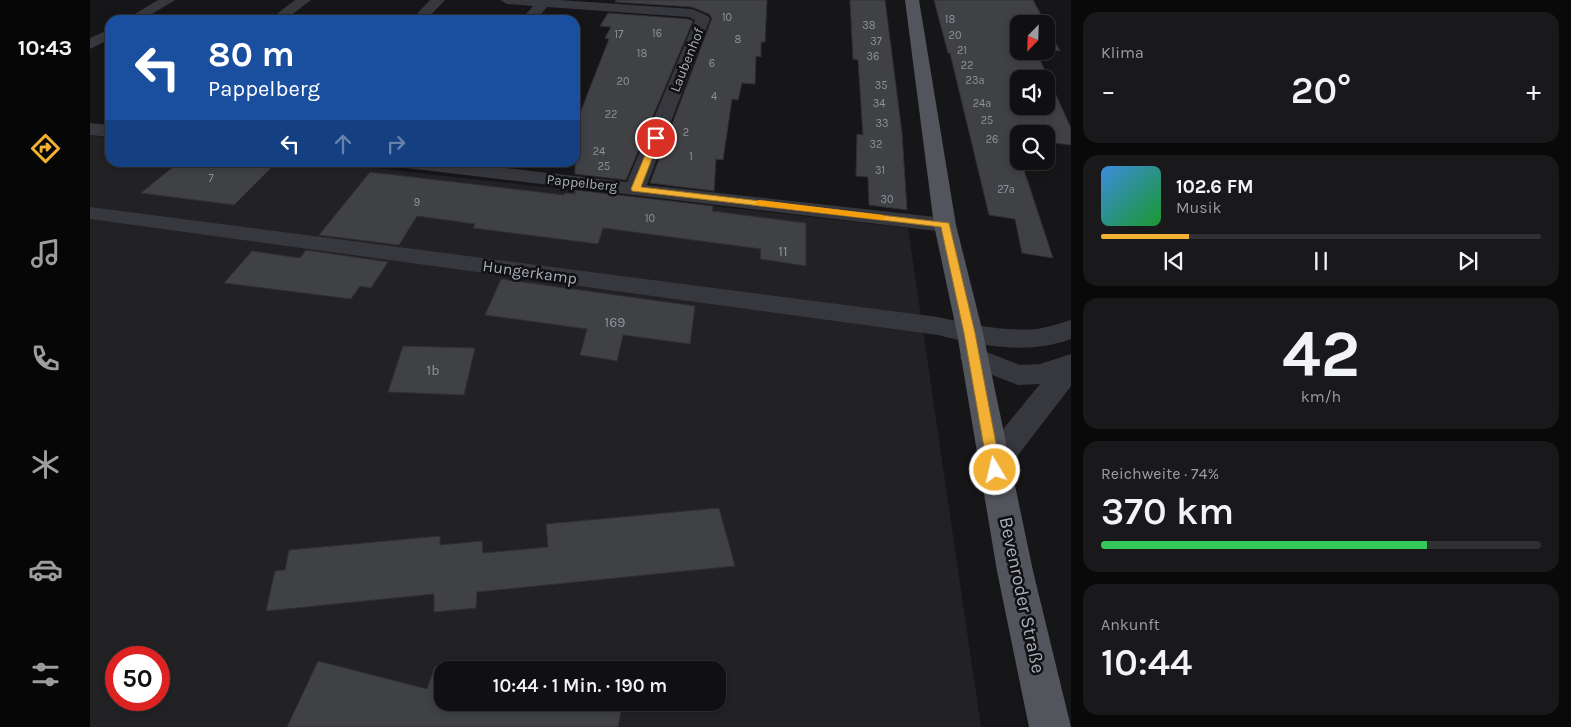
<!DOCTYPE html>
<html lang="de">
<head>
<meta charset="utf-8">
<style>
	:root { --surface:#101012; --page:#19191b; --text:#f1f3f6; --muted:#9c9d9f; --line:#303032; --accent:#f2b134 }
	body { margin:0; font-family:Karla,sans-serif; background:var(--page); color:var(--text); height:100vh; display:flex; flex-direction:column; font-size:19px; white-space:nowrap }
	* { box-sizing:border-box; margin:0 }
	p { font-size:16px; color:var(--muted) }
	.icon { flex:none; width:28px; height:28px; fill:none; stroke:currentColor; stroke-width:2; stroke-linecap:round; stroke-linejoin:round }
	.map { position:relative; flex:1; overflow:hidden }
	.side { display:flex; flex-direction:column; gap:12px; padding:12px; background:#09090a; width:500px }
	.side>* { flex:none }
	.guide { position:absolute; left:15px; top:15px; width:475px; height:152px; border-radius:15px; box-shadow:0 2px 8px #0003,0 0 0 1px var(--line); background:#1a4fa0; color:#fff; overflow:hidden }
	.needle { width:32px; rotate:203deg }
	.buttons { position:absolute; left:920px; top:15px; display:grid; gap:10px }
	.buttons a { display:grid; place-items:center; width:45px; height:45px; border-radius:10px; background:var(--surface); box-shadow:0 2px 8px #0003,0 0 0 1px var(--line); font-size:25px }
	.speed { position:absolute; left:15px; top:646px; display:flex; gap:10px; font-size:25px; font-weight:700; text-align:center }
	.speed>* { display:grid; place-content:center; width:65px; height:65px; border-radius:50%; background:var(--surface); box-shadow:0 2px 8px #0003,0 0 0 1px var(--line); line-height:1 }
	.speed .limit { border:8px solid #d22; background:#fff; color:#111 }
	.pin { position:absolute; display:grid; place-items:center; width:42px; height:42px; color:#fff; margin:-21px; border:2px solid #fff; border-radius:50%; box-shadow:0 1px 5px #0007 }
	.me { position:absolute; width:55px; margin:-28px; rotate:351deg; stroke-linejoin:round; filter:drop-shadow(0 0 4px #0008) }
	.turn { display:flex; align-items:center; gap:18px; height:105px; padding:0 20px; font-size:22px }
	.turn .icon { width:65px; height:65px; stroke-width:2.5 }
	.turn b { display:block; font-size:35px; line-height:42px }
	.lanes { display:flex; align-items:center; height:48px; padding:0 20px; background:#0003; justify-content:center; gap:25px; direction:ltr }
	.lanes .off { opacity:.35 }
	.big { font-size:38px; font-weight:600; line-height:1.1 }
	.side .card { flex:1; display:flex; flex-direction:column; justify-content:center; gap:8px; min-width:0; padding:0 18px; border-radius:15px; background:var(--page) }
	.side .dial { align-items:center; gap:0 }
	.dial b { font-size:65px; line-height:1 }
	.song { display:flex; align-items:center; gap:15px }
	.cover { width:60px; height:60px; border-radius:8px; background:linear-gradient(135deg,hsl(210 70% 55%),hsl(130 70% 35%)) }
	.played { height:5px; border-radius:2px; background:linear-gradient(90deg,var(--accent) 20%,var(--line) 20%) }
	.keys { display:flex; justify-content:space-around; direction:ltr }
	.heat { display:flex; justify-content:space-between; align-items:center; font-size:28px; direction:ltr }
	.charge { height:8px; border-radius:4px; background:linear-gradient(90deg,#34c759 74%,var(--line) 0) }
	.trip { position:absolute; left:344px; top:661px; width:292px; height:50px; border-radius:15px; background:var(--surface); box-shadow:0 2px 8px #0003,0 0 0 1px var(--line); font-weight:600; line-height:50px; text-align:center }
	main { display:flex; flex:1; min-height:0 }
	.dock { display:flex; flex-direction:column; width:90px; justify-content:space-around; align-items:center; background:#060607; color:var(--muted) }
	.dock .icon { width:35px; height:35px }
	.dock .on { color:var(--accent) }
	.dock b { font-size:22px; color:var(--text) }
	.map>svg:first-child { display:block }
</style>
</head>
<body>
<main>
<nav class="dock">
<b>10:43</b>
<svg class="icon on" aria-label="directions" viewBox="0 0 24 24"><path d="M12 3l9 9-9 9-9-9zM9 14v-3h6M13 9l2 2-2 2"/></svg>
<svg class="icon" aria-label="music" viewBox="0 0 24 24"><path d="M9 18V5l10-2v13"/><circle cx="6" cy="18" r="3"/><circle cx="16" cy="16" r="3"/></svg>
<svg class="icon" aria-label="phone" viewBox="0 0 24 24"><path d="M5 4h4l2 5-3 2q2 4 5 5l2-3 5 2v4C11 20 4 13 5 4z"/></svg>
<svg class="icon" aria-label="climate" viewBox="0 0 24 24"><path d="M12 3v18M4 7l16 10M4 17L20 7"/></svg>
<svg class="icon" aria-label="car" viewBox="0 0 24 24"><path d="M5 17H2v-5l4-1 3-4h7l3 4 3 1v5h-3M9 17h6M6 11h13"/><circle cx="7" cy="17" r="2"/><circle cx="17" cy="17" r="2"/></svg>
<svg class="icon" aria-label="filters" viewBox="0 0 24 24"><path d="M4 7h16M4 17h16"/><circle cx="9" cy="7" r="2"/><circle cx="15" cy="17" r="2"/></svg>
</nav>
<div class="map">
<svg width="981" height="727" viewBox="0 0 981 727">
	<rect width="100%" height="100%" fill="#161618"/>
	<path fill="#222225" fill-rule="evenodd" d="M0,135L20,138V162L239,163L818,228L891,727H0ZM26,658H69V700H26ZM352,670H628V702H352Z"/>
	<g fill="#404145" stroke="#303034" fill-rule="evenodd">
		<polygon points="526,0 677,0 675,42 671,42 671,57 666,56 665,84 652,83 648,100 642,99 633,160 626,159 624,191 560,183 622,18 619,14 602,7 525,2"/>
		<polygon points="760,0 795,0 812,133 817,210 779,205 778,177 766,176 767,134 773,135 768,60 763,59"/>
		<path d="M844,0H943L956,24H929V51H946L981,128V145L956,142V134H929V138L923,137L929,161H931L963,258L932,253L925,219L899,215L860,53H858ZM929,79H956V106H929Z"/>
		<polygon points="518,13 598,19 603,21 536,180 485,174 485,126 519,39 515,38 521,27 510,26"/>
		<polygon points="956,25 970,51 956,49"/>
		<polygon points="89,162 187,162 144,205 51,193"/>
		<polygon points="280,172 474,195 475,193 485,194 485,190 623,206 622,211 716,223 716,266 670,259 671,249 513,228 508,244 383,228 385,224 327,216 309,245 229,235"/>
		<polygon points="216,250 298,262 281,288 270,286 261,299 134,283 162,251 210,258"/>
		<polygon points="411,279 605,306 600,344 533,335 527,361 490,355 497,329 395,315"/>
		<polygon points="313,346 385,348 374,395 298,392"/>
		<polygon points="629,508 645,566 387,592 386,608 344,612 344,594 176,611 185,571 195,570 199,550 350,536 350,545 392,541 393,553 458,547 456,524"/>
		<polygon points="228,661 337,689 345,666 361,670 352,670 352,702 533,702 528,727 197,727"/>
		<polygon points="390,662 422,670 387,670"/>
	</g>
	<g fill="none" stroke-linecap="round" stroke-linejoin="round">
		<g fill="#37383d" fill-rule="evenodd">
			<polygon points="68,0 85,0 52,20 35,20"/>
			<polygon points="205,0 221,0 195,20 179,20"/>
			<polygon points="340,0 355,0 336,20 321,20"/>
			<polygon points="410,0 469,0 602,9 618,16 620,19 557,185 855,218 863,220 866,225 863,230 855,232 300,166 298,162 363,162 537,182 605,20 599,17 457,7 446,20 431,20 443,6 417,4"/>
			<polygon points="20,29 20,39 0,49 0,38"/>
			<polygon points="0,123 20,125 20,137 0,135"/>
			<path d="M0,207L848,317C880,324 914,332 947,329C959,327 970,323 981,320V339C937,355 892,346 848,335L0,219Z"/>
			<polygon points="884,347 930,365 950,364 981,354 981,386 915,472 904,476 893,472 888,463 893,454 950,384 928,385 874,364 870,357 874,350"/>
		</g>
		<polygon fill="#53555c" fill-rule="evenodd" points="815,0 829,0 866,225 893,333 943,571 981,727 939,727 907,571 867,333 844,225"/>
	</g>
	<polygon fill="#f2b134" stroke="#9d7322" points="563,136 570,138 551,187 859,223 885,333 911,470 910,474 905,475 900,474 898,470 874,333 851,227 542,191 541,189"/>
	<polygon fill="#f59e0b" points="669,200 792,215 796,217 792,220 666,205 665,203"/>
	<g text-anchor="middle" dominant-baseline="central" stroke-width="5" stroke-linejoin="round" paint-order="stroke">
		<g font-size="11" fill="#8e929b">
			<text x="637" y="17">10</text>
			<text x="860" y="19">18</text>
			<text x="779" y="25">38</text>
			<text x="567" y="33">16</text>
			<text x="529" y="34">17</text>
			<text x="865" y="35">20</text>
			<text x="648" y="39">8</text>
			<text x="786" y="41">37</text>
			<text x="872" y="50">21</text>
			<text x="552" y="53">18</text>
			<text x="783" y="56">36</text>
			<text x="622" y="63">6</text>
			<text x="877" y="65">22</text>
			<text x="885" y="80">23a</text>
			<text x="533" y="81">20</text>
			<text x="791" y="85">35</text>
			<text x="624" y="96">4</text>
			<text x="789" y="103">34</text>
			<text x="892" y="103">24a</text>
			<text x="521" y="114">22</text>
			<text x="897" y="120">25</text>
			<text x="792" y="123">33</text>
			<text x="596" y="132">2</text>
			<text x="902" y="139">26</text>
			<text x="786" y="144">32</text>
			<text x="509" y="151">24</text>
			<text x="601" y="156">1</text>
			<text x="514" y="166">25</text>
			<text x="790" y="170">31</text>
			<text x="121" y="178">7</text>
			<text x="916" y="189">27a</text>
			<text x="797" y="199">30</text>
			<text x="327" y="202">9</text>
			<text x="560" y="218">10</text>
		</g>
		<g font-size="14" fill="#a8adb8" stroke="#111113">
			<text transform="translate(597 60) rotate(-68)">Laubenhof</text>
			<text transform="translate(492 183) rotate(6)">Pappelberg</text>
		</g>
		<g font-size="14" fill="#8e929b">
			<text x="693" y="251">11</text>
			<text x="525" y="322">169</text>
			<text x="343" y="370">1b</text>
		</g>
		<g font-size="16" fill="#a8adb8" stroke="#111113">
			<text transform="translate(440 272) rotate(8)">Hungerkamp</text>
		</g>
		<g font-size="19" fill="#a8adb8" stroke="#111113">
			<text transform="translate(932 595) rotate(78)">Bevenroder Straße</text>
		</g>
	</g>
</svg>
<div class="buttons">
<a><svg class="needle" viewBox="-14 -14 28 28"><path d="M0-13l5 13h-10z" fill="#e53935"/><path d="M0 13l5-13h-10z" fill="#9c9d9f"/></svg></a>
<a><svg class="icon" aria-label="sound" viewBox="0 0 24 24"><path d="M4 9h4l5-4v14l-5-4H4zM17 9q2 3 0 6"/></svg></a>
<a><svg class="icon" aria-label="search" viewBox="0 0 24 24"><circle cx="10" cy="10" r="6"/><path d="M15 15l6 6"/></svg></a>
</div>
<div class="speed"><div class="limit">50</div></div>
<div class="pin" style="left:566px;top:138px;background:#d93025"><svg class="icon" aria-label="arrive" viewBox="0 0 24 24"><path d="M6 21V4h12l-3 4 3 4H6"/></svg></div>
<svg class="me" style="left:905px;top:470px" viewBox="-20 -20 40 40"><circle r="17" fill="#f2b134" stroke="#fff" stroke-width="3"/><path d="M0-11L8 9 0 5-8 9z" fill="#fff"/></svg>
<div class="trip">10:44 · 1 Min. · 190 m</div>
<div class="guide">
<div class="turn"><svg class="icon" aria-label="left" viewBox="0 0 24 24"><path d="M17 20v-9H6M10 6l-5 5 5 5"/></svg><div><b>80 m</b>Pappelberg</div></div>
<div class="lanes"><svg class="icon" aria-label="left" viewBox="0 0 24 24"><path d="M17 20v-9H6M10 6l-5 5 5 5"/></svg><svg class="icon off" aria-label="ahead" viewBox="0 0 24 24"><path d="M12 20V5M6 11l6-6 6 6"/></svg><svg class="icon off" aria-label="right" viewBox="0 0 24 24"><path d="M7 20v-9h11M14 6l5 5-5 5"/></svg></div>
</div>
</div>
<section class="side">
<div class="card"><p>Klima</p>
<div class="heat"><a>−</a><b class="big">20°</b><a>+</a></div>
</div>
<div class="card">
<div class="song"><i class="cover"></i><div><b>102.6 FM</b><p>Musik</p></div></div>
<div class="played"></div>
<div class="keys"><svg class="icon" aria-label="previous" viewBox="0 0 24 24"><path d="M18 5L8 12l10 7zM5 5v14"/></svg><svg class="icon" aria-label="pause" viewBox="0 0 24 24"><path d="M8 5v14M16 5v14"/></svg><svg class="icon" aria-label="next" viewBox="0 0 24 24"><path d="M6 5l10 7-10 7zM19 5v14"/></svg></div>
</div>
<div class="card dial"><b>42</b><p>km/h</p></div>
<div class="card"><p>Reichweite · 74%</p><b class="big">370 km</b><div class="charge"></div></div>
<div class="card"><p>Ankunft</p><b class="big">10:44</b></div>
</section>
</main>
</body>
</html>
